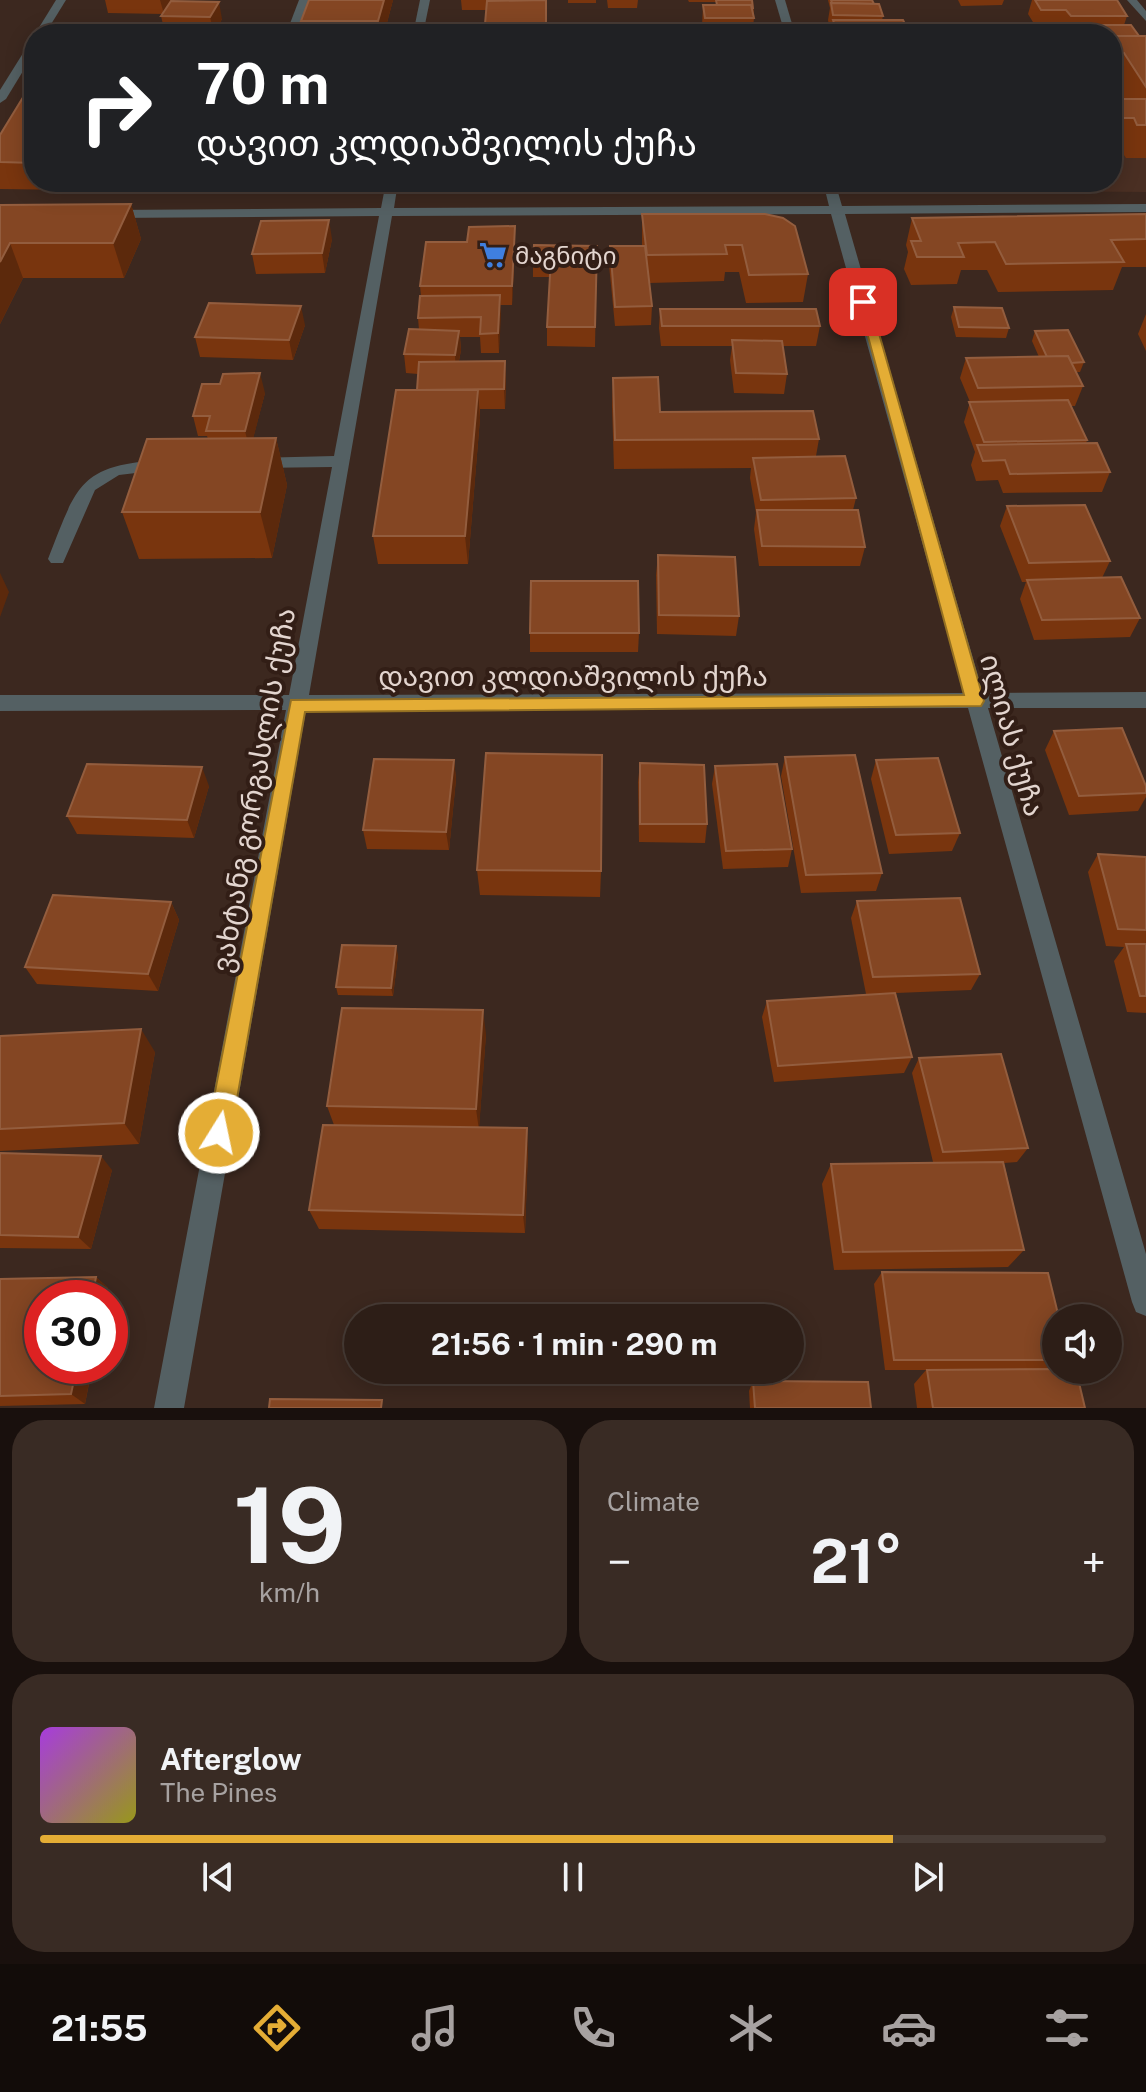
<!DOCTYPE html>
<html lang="en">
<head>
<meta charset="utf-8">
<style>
	:root { --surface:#2d1e17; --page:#392b24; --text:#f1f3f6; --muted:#a7a2a1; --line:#483c36; --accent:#e4ad35 }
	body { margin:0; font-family:"Public Sans","Noto Sans Georgian",sans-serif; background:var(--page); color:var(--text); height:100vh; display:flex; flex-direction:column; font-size:30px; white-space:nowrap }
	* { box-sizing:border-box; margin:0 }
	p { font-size:26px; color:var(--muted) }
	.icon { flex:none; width:44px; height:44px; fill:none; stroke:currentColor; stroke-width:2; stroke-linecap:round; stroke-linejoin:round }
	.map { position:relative; height:1408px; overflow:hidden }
	.details { display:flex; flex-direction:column; gap:12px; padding:12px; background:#19100d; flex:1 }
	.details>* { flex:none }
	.banner { position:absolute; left:24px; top:24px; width:1098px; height:168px; border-radius:32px; box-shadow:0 4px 20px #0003,0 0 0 2px var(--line); background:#202124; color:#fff; overflow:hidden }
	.tools { position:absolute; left:1042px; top:1304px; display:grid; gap:16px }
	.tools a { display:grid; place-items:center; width:80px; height:80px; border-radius:50%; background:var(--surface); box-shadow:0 4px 20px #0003,0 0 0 2px var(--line); font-size:40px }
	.speed { position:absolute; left:24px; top:1280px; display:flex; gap:16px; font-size:40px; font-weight:700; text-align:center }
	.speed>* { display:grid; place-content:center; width:104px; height:104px; border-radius:50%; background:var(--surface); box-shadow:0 4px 20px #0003,0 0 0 2px var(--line); line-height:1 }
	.speed .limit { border:12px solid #d22; background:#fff; color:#111 }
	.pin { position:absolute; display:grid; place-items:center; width:68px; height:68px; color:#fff; margin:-34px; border-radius:16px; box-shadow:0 4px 12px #0006 }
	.me { position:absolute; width:88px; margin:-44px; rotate:10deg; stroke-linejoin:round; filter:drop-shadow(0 0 6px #0008) }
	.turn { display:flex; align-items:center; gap:28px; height:168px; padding:0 40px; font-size:36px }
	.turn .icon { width:104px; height:104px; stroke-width:2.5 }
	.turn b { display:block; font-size:56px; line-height:68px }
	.big { font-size:60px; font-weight:700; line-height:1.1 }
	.details .tile { flex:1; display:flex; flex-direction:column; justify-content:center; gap:12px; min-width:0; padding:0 28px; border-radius:32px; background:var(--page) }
	.details .dial { align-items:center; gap:0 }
	.dial b { font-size:104px; line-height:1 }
	.song { display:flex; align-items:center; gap:24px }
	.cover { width:96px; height:96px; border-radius:12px; background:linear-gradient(135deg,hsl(280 70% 55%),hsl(60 70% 35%)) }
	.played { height:8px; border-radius:4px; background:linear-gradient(90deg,var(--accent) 80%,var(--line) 80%) }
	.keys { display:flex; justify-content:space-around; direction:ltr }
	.heat { display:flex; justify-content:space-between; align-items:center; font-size:44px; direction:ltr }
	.details .tiles { flex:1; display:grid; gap:12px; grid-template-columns:1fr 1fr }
	.tile:last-child { grid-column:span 2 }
	.trip { position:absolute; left:344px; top:1304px; width:460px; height:80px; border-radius:40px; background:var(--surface); box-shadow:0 4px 20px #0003,0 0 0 2px var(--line); font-weight:700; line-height:80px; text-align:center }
	.tabs { display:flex; height:128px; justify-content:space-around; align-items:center; background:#120c09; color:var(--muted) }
	.tabs .icon { width:56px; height:56px }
	.tabs .active { color:var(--accent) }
	.tabs b { font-size:36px; color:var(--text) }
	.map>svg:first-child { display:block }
</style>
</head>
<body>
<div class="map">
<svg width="1146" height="1408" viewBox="0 0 1146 1408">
	<rect width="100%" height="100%" fill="#3c281f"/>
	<polygon fill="#4a2f23" points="1112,62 1146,62 1146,192 863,190 860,182 1112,182"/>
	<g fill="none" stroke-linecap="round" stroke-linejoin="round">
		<g fill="#546063" fill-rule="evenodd">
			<polygon points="56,0 66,0 45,34 35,34"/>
			<polygon points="299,0 309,0 296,34 286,34"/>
			<polygon points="420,0 430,0 423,34 413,34"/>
			<polygon points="775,0 785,0 795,34 785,34"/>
			<polygon points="1127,0 1137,0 1146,11 1146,21"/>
			<polygon points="34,41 34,53 6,99 0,103 0,90 30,42"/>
			<path d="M386,182H398L394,208L829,206L823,182H835L842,206L1146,204V212L845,214L983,693L1146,692V708H988L1146,1254V1316L1136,1312L1132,1302L968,708L306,710L184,1408H154L286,710L0,711V695H289L332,467L255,468L247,463L255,458L334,456L379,216L108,218L101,214L108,210L381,208ZM831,214L964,693L309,695L392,216Z"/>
			<path d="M163,460L171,465L169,469L119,475L95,490L63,563H51L48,559C77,486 78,465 163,460Z"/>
		</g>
	</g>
	<g fill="#79350e">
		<polygon points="105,0 171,0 167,8 222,19 217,28 185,34 165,33 161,16 163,14 108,13"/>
		<polygon points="309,0 393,0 384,34 303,34 301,21"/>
		<polygon points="461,0 546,0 546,34 486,34 486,10 462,10"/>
		<rect x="568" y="0" width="28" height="3"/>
		<polygon points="607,0 638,0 637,8 608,8"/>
		<polygon points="688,0 753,0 754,18 753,27 702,26 703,5 716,5 716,2 689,2"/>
		<polygon points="828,0 872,0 883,16 882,20 910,34 831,34 828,20 830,8"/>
		<polygon points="958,0 1004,0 1002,5 961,6"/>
		<polygon points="1032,0 1117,0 1127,16 1124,25 1139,36 1146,36 1146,158 1126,158 1122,152 1112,152 1112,99 1122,99 1113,85 1112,85 1112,34 1060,34 1061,27 1036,27 1028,14"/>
		<polygon points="34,81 34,182 149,182 145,191 0,189 0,135"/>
		<polygon points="427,182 524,182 524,185 427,186"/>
		<rect x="527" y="182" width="46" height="4"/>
		<polygon points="636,182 673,182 673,184 636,185"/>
		<polygon points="694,182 794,182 793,186 695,186"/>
		<polygon points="131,204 141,239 124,278 23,278 0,324 0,205"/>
		<polygon points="642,214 765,214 808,274 803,302 746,303 739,272 725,272 724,281 649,283 652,306 651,325 615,326 609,265 610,246 642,246"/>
		<polygon points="1146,214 1146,267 1122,267 1113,290 998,292 987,270 961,270 957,284 911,285 904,269 908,252 906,245 912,218"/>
		<polygon points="332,239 325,273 256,274 252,254"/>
		<polygon points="515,245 512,305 500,305 499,353 481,353 480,337 460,337 461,350 459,361 506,380 505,409 480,409 480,418 468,564 378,564 373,536 417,390 418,374 406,373 404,354 419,330 418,318 421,296 420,286"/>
		<polygon points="597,246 595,347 547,346 547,327 550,277 533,277 533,257"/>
		<polygon points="954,307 1009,328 1006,338 956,337 951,317"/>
		<polygon points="660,309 820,326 816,346 783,346 787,374 784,394 734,393 730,360 732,346 661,346 659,328"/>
		<polygon points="1146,314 1146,351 1138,334"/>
		<polygon points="305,325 293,360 200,357 195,337"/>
		<polygon points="1035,331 1084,362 1080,372 1076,372 1083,386 1075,406 1071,406 1087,440 1086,444 1110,472 1102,492 1003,493 998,480 976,481 971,465 975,452 964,422 970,402 960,378 966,358 1039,357 1032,341"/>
		<polygon points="613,378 660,412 819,439 816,456 856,498 853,510 865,547 860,566 759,566 754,529 756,513 750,478 751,468 614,469 612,406"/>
		<polygon points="265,393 253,438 276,438 287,485 272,558 139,559 122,512 208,439 207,436 198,436 193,416"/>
		<polygon points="1007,506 1110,561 1102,578 1140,618 1130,637 1034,640 1020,599 1026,582 1022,582 1000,526"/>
		<polygon points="658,555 739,616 736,636 657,634 656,575"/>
		<polygon points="530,633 639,633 638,652 530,652"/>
		<polygon points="1054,731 1146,786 1146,797 1138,811 1069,815 1045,750"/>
		<polygon points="785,757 882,873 876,891 801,893 781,776"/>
		<polygon points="454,760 456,779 449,850 367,849 363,830"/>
		<polygon points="876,760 960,833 952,851 889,854 871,779"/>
		<polygon points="640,763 707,824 705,843 639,842 638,782"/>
		<polygon points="715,766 792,849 788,867 723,869 712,784"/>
		<polygon points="209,786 194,838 77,834 67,816"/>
		<polygon points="1098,854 1146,857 1146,1013 1127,1012 1114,961 1124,947 1106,946 1088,872"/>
		<polygon points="477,870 601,871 600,897 480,895"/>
		<polygon points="857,901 980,974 971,990 896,993 912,1057 904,1073 774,1082 762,1017 767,1001 866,994 851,918"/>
		<polygon points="171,902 179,920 158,991 37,984 25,967"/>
		<polygon points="398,955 393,996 338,995 336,987"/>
		<polygon points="486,1034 479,1127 528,1149 525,1233 319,1229 309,1210 334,1125 327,1106"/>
		<polygon points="0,1036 155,1052 139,1144 0,1151"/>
		<polygon points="919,1058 1028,1148 1017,1162 1004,1163 1024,1250 1008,1267 834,1270 822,1184 831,1164 933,1162 912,1073"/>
		<polygon points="0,1153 112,1170 91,1249 0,1248"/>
		<polygon points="882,1272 1056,1318 1056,1370 1085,1408 917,1408 914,1384 926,1370 885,1370 874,1284"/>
		<polygon points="96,1277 108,1288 85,1404 0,1406 0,1279"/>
		<polygon points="753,1381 871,1408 750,1408 749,1391"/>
	</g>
	<g fill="#5c290c">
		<polygon points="160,0 171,0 164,14"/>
		<polygon points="384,0 393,0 384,34 379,34 378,21"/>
		<polygon points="219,2 222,19 214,34 210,17"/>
		<polygon points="142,182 149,182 145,191"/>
		<polygon points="131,204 141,239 124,278 113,243"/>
		<polygon points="329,220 332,239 325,273 322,253"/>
		<polygon points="515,226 515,245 512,305 512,286"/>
		<polygon points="10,243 23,278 0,324 0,262"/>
		<polygon points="500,295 501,315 499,353 498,333"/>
		<polygon points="301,306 305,325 293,360 289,340"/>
		<polygon points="459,331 461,350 456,375 455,355"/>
		<polygon points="505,361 506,380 505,409 504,389"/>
		<polygon points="260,373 265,393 250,451 245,431"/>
		<polygon points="478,390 480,418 468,564 465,536"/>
		<polygon points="276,438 287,485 272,558 260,512"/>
		<polygon points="0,573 9,592 0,617"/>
		<polygon points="454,760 456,779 449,850 446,832"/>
		<polygon points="202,767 209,786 194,838 187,820"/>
		<polygon points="171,902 179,920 158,991 148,974"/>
		<polygon points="396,946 398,955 393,996 391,988"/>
		<polygon points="483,1010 486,1034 479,1130 476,1109"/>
		<polygon points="141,1029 155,1052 139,1144 124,1123"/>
		<polygon points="527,1128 528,1149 525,1233 523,1215"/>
		<polygon points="101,1156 112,1170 91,1249 78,1237"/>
		<polygon points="96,1277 108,1288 106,1298 92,1298"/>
		<polygon points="77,1366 92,1366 85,1404 71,1394"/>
	</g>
	<g fill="#844623" stroke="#935d3e" stroke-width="2">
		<polygon points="309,0 384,0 378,21 301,21"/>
		<polygon points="546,0 546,24 485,24 487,1"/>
		<polygon points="716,0 752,0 753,9 751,5 717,5"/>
		<polygon points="831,0 872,0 874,4 832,3"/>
		<polygon points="1035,0 1117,0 1127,16 1071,16 1066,10 1041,10"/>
		<polygon points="171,1 219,2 210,17 161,16"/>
		<polygon points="831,3 879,4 883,16 833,15"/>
		<polygon points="703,5 751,5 754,18 705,18"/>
		<polygon points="833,20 903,20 910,34 838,34"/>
		<polygon points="1063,25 1131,25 1139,36 1112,36 1112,34 1068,34"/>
		<polygon points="683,26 757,27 758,34 683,34"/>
		<polygon points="187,28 221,28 219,34 185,34"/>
		<polygon points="1112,36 1146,36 1146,87 1124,53 1112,53"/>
		<polygon points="33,81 34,163 0,162 0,135"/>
		<polygon points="1112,99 1146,99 1146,125 1137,125 1134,118 1112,118"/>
		<polygon points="131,204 113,243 10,243 0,262 0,205"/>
		<polygon points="642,214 765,214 783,218 795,226 808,274 749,275 742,245 725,245 727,254 647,255"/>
		<polygon points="1146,214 1146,239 1111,240 1124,262 1006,264 995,242 958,243 964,257 917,257 911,241 921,241 912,218"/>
		<polygon points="329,220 322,253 252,254 261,221"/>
		<polygon points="515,226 512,286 420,286 426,242 467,242 469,227"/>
		<polygon points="534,245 597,246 595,327 547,327 551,258 533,257"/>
		<polygon points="610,246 645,246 652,306 615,307"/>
		<polygon points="500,295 498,333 480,334 481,317 418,318 420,296"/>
		<polygon points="209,303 301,306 289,340 195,337"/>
		<polygon points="954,307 1002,308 1009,328 959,327"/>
		<polygon points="660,309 816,309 820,326 662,326"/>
		<polygon points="409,329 459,331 455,355 404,354"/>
		<polygon points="1068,330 1084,362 1071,363 1068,356 1047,357 1035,331"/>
		<polygon points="732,340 782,341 787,374 736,373"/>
		<polygon points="1068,356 1083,386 978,388 966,358"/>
		<polygon points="505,361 504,389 417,390 419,362"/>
		<polygon points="260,373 245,431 206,431 210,416 193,416 202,384 220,384 223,374"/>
		<polygon points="658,377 660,412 813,411 819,439 615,440 613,378"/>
		<polygon points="396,390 478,390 465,536 373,536"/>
		<polygon points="1068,400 1087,440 984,442 969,402"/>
		<polygon points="276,438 260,512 122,512 147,439"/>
		<polygon points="1097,443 1110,472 1010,474 1005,460 983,461 977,445"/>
		<polygon points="845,456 856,498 761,500 753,458"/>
		<polygon points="1085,505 1110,561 1029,563 1007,506"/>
		<polygon points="757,510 858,510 865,547 762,546"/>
		<polygon points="658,555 735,557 739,616 659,615"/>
		<polygon points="1121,577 1140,618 1042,620 1027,580"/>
		<polygon points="531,581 638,581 639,633 530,633"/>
		<polygon points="1122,728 1146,786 1146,793 1079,796 1054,731"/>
		<polygon points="486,753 602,755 601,871 477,870"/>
		<polygon points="855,755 882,873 806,875 785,757"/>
		<polygon points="938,758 960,833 896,835 876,760"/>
		<polygon points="374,759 454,760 446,832 363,830"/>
		<polygon points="640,763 704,765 707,824 640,824"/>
		<polygon points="87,764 202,767 187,820 67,816"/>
		<polygon points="777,764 792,849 726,851 715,766"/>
		<polygon points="1098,854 1146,857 1146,930 1118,929"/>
		<polygon points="53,895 171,902 148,974 25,967"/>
		<polygon points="960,898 980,974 873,977 857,901"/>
		<polygon points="1126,944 1146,944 1146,996 1140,996"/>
		<polygon points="342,945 396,946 391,988 336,987"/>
		<polygon points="895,993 912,1057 778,1066 767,1001"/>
		<polygon points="342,1008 483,1010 476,1109 327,1106"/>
		<polygon points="141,1029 124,1123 0,1129 0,1036"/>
		<polygon points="1001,1054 1028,1148 943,1152 919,1058"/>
		<polygon points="323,1125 527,1128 523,1215 309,1210"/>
		<polygon points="0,1153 101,1156 78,1237 0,1235"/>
		<polygon points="1003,1162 1024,1250 843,1252 831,1164"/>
		<polygon points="882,1272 1048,1273 1059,1318 1056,1318 1056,1360 894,1360"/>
		<polygon points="96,1277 92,1298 42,1298 42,1366 77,1366 71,1394 0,1396 0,1279"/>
		<polygon points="1056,1369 1056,1370 1076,1370 1085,1408 933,1408 927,1370"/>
		<polygon points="753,1381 868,1382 871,1408 755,1408"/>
		<polygon points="270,1399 382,1400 381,1408 269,1408"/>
	</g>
	<polygon fill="#e4ad35" stroke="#947022" stroke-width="2" points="858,299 870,302 984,701 981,706 305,712 231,1133 227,1141 219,1144 211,1141 207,1133 291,700 964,695"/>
	<defs>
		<g id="supermarket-bare" transform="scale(2.16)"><path d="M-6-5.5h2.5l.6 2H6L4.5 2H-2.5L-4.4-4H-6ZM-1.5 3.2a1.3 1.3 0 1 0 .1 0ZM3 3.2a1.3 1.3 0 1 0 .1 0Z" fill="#3f7fe0" stroke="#321e16" stroke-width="2.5" paint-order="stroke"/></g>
	</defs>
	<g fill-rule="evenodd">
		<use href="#supermarket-bare" x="493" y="255"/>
	</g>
	<g text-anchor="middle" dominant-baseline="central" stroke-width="8" stroke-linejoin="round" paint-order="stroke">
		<g font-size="24" fill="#e3d5cf" stroke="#321e16" text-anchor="start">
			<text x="515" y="255">მაგნიტი</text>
		</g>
		<g font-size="28" fill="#e3d5cf" stroke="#321e16">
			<text x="573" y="675">დავით კლდიაშვილის ქუჩა</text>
			<text transform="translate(1013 735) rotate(74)">ილიას ქუჩა</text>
			<text transform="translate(253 790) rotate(-80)">ვახტანგ გორგასლის ქუჩა</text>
		</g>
	</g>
</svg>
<div class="tools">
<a><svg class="icon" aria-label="sound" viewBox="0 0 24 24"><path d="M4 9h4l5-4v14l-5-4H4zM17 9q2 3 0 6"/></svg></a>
</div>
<div class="speed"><div class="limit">30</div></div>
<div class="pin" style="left:863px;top:302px;background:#d93025"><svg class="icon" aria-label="arrive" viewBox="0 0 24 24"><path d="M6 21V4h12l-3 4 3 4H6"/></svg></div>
<svg class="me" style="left:219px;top:1133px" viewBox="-20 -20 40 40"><circle r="17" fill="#e4ad35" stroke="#fff" stroke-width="3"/><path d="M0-11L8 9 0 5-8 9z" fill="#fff"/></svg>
<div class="trip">21:56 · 1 min · 290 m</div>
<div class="banner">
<div class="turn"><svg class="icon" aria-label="right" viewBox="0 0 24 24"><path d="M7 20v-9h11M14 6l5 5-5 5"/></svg><div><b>70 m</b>დავით კლდიაშვილის ქუჩა</div></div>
</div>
</div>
<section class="details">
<div class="tiles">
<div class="tile dial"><b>19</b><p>km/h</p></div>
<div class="tile"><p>Climate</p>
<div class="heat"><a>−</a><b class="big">21°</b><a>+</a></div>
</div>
<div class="tile">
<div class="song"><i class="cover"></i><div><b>Afterglow</b><p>The Pines</p></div></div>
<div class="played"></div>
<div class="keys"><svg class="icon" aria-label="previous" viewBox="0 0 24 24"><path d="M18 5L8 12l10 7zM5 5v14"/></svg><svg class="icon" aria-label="pause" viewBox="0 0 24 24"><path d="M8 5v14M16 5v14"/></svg><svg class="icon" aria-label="next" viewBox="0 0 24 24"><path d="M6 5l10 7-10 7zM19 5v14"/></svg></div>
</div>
</div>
</section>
<nav class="tabs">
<b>21:55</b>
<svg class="icon active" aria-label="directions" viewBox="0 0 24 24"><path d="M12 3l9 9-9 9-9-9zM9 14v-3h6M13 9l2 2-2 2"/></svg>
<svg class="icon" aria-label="music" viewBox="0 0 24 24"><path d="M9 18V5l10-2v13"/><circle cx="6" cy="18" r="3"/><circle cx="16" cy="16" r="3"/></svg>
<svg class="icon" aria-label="phone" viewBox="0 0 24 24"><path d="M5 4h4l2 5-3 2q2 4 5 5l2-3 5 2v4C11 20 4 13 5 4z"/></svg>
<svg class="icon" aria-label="climate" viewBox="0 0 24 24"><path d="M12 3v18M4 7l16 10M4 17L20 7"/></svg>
<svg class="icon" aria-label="car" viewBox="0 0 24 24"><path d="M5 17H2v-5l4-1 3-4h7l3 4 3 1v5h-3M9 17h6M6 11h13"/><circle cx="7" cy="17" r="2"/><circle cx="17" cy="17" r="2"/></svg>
<svg class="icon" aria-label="filters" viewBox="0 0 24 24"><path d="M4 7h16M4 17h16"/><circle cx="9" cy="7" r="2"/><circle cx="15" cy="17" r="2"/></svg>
</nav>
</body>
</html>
